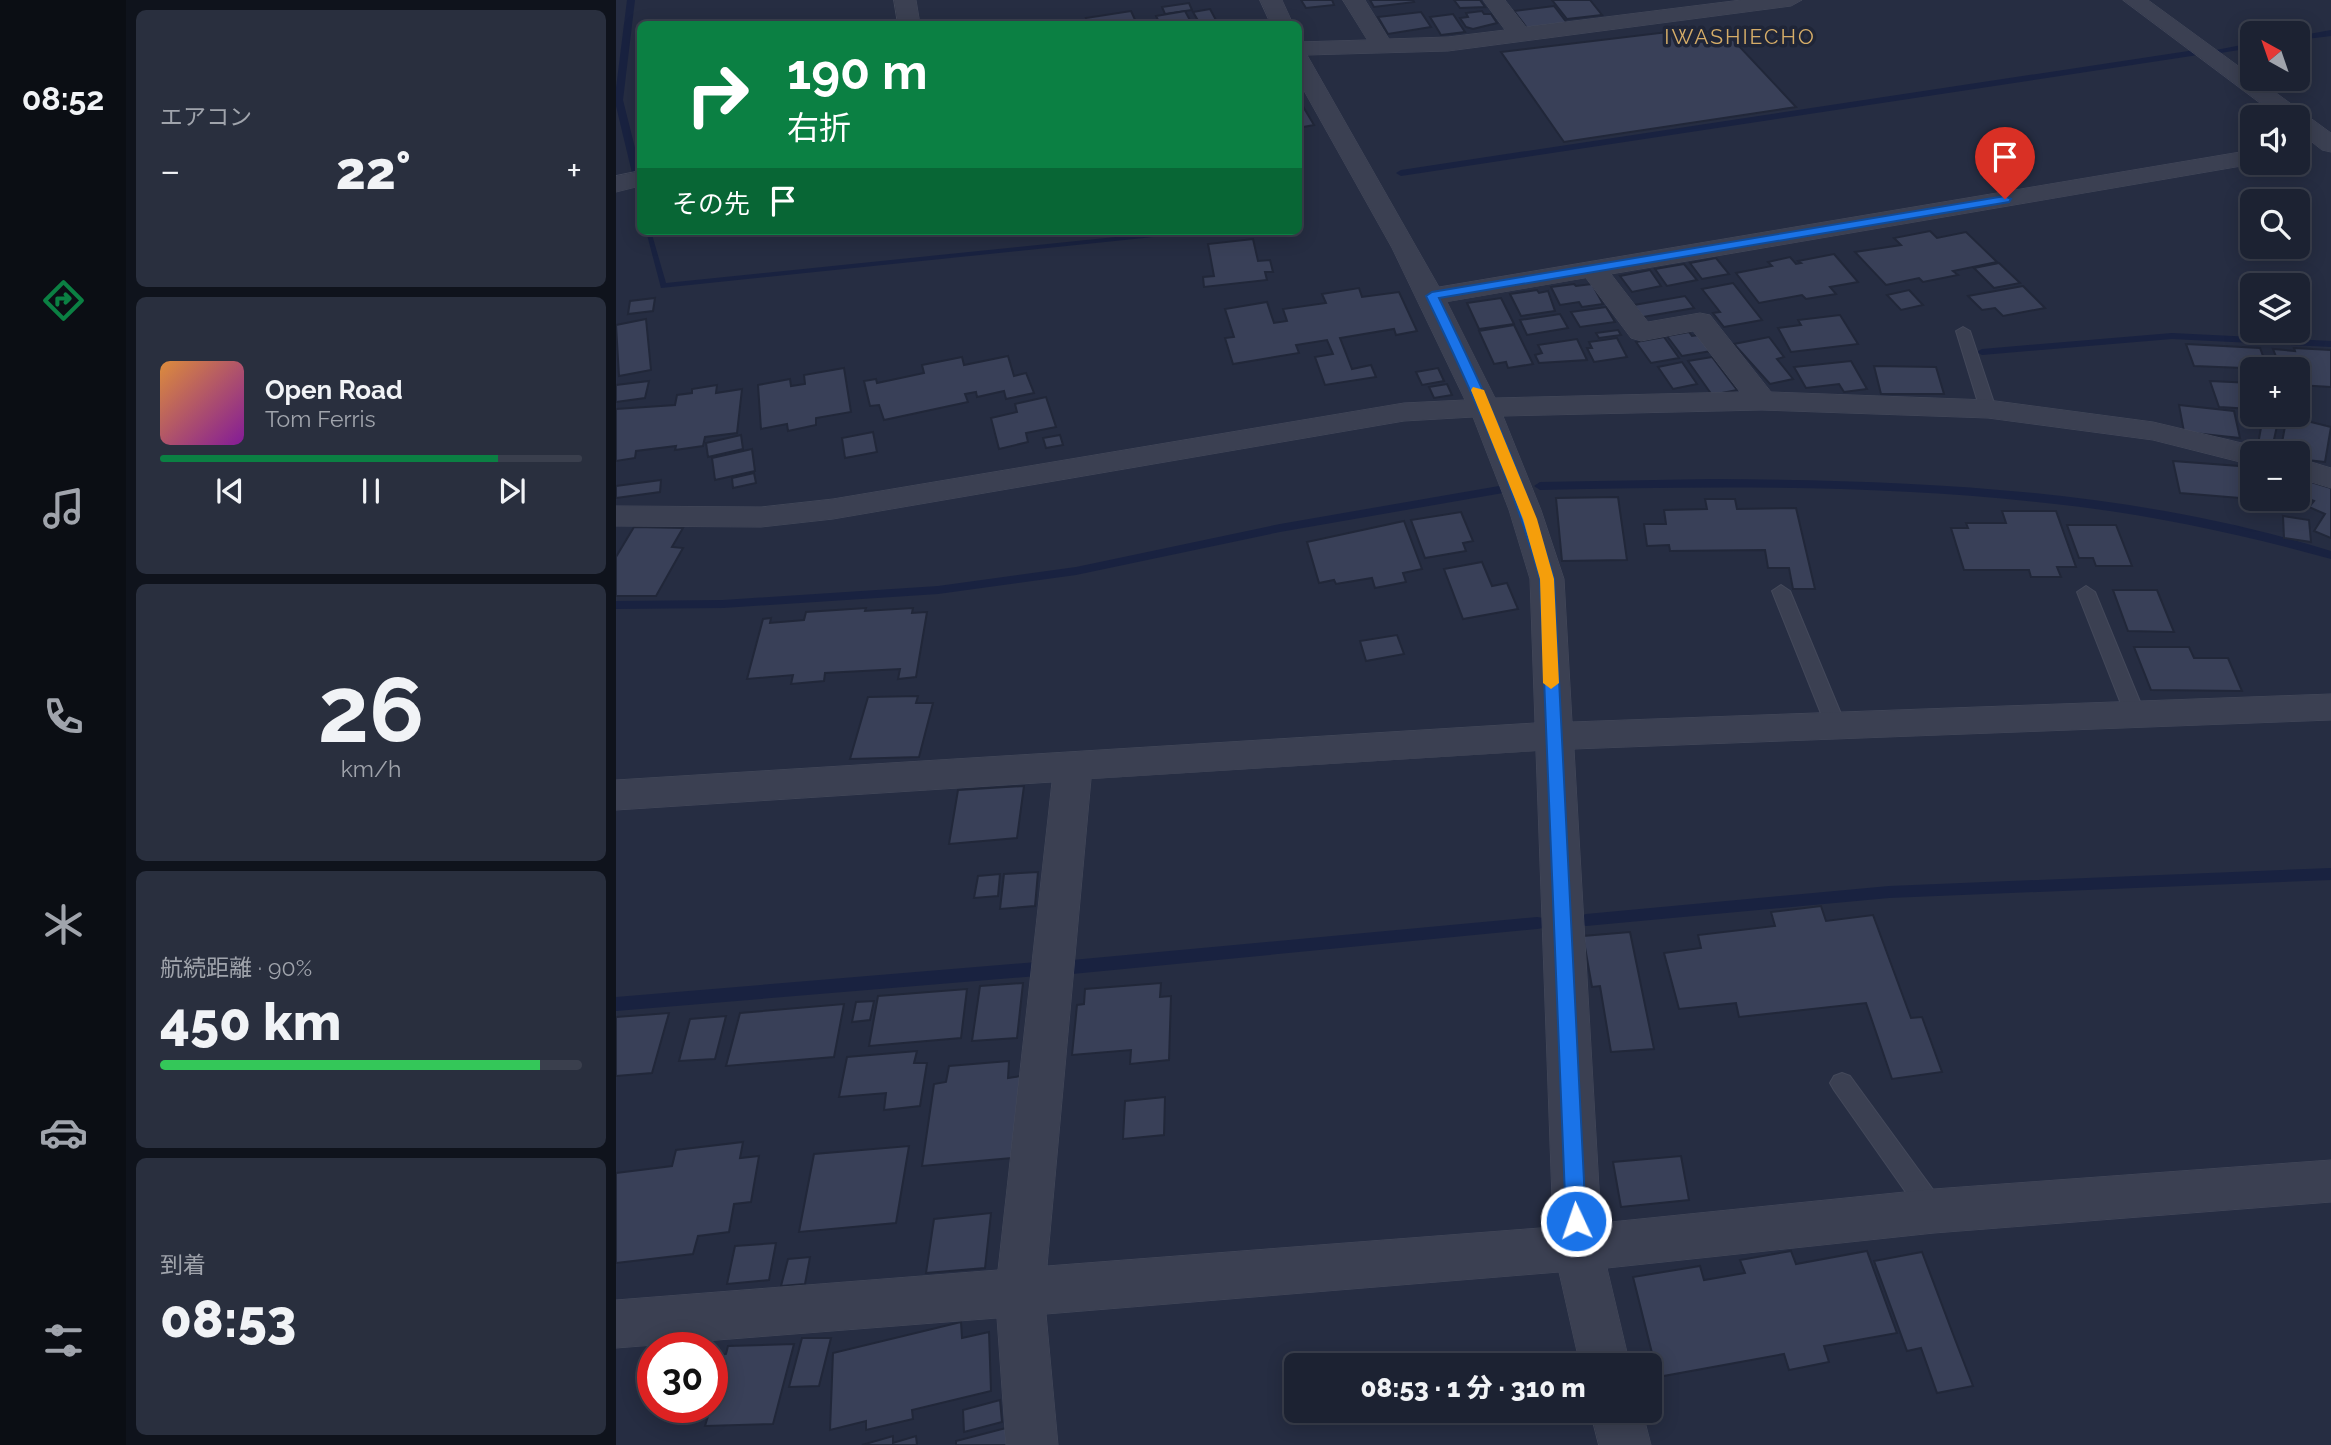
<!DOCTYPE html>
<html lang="ja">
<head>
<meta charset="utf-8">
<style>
	:root { --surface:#1c2232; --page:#292f3e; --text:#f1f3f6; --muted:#a0a4ac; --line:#3a3f4d; --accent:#0b8043 }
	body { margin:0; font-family:Raleway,"Noto Sans JP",sans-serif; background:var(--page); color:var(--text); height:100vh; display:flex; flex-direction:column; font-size:26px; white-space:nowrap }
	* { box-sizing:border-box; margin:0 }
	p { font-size:23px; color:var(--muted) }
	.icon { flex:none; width:38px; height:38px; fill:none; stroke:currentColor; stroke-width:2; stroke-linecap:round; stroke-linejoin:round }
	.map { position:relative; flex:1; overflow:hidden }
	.details { display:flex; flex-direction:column; gap:10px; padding:10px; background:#0f131c; width:490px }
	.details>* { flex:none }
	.hud { position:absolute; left:21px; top:21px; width:665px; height:214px; border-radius:10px; box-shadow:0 4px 18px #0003,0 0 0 2px var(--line); background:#0b8043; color:#fff; overflow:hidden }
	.needle { width:46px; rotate:320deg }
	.controls { position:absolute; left:1624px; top:21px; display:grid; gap:14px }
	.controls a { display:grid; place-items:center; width:70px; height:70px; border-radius:10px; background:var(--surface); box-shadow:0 4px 18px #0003,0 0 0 2px var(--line); font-size:35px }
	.speed { position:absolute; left:21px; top:1332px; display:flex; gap:14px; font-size:35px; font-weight:700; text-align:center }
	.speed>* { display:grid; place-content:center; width:91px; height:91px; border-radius:50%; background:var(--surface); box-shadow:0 4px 18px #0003,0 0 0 2px var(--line); line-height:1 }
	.speed .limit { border:10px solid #d22; background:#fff; color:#111 }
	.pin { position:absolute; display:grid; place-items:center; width:60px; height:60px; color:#fff; margin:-72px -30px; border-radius:50% 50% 50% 0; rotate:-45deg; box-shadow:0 0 7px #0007 }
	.pin .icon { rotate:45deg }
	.me { position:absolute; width:77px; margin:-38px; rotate:357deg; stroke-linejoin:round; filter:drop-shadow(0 0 5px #0008) }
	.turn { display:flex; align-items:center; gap:24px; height:147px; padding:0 35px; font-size:32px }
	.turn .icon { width:91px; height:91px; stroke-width:2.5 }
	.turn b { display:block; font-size:49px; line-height:60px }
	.then { display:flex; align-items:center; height:66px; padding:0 35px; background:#0003; gap:14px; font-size:26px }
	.big { font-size:52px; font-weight:800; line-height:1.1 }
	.details .card { flex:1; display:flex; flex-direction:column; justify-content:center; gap:10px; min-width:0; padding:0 24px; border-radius:10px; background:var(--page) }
	.details .dial { align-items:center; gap:0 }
	.dial b { font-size:91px; line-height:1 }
	.song { display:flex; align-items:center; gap:21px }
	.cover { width:84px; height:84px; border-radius:10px; background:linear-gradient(135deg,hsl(30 70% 55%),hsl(290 70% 35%)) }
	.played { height:7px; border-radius:4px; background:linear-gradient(90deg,var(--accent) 80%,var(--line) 80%) }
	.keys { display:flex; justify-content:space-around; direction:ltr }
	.heat { display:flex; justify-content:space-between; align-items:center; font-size:38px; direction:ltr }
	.charge { height:10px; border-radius:5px; background:linear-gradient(90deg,#34c759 90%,var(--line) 0) }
	.trip { position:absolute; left:668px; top:1353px; width:378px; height:70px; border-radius:10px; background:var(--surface); box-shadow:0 4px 18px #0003,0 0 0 2px var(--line); font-weight:800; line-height:70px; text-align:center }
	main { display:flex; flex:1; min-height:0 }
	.tab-bar { display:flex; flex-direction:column; width:126px; justify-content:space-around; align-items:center; background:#0b0e14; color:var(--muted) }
	.tab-bar .icon { width:49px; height:49px }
	.tab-bar .current { color:var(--accent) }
	.tab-bar b { font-size:32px; color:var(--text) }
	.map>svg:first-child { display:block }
</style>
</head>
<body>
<main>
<nav class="tab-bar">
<b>08:52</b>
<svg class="icon current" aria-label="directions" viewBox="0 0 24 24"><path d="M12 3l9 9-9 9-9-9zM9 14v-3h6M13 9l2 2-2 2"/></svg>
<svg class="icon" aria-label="music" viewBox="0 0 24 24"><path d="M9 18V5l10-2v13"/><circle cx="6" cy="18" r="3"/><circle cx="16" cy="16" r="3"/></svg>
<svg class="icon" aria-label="phone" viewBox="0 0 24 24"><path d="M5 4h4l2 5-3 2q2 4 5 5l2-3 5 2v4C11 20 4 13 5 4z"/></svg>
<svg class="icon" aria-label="climate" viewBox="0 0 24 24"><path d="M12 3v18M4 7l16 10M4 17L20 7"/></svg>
<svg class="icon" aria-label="car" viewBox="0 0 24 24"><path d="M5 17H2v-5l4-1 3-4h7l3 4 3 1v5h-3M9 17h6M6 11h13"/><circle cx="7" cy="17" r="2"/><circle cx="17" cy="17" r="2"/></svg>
<svg class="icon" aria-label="filters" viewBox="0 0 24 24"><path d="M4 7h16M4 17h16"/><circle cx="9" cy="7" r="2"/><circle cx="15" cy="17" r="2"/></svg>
</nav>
<section class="details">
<div class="card"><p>エアコン</p>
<div class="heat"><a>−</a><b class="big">22°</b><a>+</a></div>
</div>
<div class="card">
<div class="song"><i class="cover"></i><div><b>Open Road</b><p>Tom Ferris</p></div></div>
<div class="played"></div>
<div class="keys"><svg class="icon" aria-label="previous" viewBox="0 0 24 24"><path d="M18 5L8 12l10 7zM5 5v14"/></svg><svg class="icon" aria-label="pause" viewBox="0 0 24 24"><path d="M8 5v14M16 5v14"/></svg><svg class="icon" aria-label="next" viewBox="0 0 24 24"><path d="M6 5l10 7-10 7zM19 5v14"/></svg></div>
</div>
<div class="card dial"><b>26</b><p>km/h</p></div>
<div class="card"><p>航続距離 · 90%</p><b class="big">450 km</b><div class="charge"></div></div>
<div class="card"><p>到着</p><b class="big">08:53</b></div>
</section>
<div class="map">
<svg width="1715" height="1445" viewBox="0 0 1715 1445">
	<rect width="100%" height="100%" fill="#262d42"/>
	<polygon fill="#192240" points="30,231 35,231 50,283 558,231 595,231 45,288"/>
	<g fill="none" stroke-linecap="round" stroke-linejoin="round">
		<g fill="#192240" fill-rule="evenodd">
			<polygon points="11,0 19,0 7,100 24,168 24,175 21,176 16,173 0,106 0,88"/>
			<polygon points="1715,30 1715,36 1682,40 1682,36"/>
			<polygon points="1636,43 1636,48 1604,53 1600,50"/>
			<polygon points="1579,50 1582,51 1582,55 785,176 780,173 785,170"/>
			<polygon points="1556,333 1715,341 1715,347 1556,339 1366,355 1360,352 1366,349"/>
			<path d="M1097,479C1304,480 1516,489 1715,551V559C1625,534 1532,514 1439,504C1268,484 1096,486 924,490L918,486L924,482Z"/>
			<polygon points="883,486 887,487 889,490 887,493 664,532 460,575 322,594 107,608 0,609 0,601 107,600 322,586 460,567 664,524"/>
			<polygon points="1715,868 1715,880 1273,898 970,926 964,924 962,920 964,916 970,914 1273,886"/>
			<polygon points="921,917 927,918 929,923 927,928 921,929 456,974 450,972 448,967 450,962 456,960"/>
			<polygon points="421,962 427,964 429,969 427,974 421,976 0,1011 0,997"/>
		</g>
	</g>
	<g fill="#394058" stroke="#212739" stroke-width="2">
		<polygon points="685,0 716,0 718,5 690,8"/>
		<polygon points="754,0 797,0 798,2 758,7"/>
		<polygon points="838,0 864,0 869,7 844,8"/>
		<polygon points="936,0 974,0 986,15 951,19"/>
		<polygon points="573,3 576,10 549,14 546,7"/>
		<polygon points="938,6 951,23 911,28 898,11"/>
		<polygon points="594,9 601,22 584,24 577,12"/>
		<polygon points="515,11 520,22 535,20 537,24 473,24 470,18"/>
		<polygon points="569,11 576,24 544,24 540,16"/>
		<polygon points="866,11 868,14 875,14 881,23 857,29 850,27 844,18 852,17 850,13"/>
		<polygon points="805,12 815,27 772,34 762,17"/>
		<polygon points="837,14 849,32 825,35 814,17"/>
		<polygon points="1077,29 1081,33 1108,30 1180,107 948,142 885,52"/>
		<polygon points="682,98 698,125 682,128"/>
		<polygon points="1314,231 1321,238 1350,232 1381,262 1337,271 1342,275 1307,282 1303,278 1270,285 1239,252 1285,245 1278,238"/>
		<polygon points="637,239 642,261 654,260 657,272 649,272 651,280 588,287 587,277 598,276 592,244"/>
		<polygon points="1218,254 1242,282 1214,287 1220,294 1190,299 1186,295 1143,303 1120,273 1156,266 1152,262 1174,257 1180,264 1185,263 1182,261"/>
		<polygon points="1100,258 1113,274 1086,279 1074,263"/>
		<polygon points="1383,263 1404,283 1378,288 1358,268"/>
		<polygon points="1068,264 1081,280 1051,286 1039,269"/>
		<polygon points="1034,270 1045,286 1016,292 1004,276"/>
		<polygon points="1117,283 1146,320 1108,327 1097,313 1104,312 1086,289"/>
		<polygon points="958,284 960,286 976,284 987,304 966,307 963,302 944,305 935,287"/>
		<polygon points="1407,286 1429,308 1387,316 1379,308 1366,310 1352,296"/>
		<polygon points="743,288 746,297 783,292 801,331 780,335 778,329 724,338 736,369 755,365 760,377 709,385 699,357 717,354 711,340 680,345 683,353 617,364 609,338 618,337 609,309 651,302 658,323 671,321 667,309 710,303 706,294"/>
		<polygon points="921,290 923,293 932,291 939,311 905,316 894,294"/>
		<polygon points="1293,290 1307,305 1285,310 1271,295"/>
		<polygon points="1069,296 1078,308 1027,317 1018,305"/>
		<polygon points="39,298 37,311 12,314 14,301"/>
		<polygon points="885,298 898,324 863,329 851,303"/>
		<polygon points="990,307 999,322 964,327 955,312"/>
		<polygon points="944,314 952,328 911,335 904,320"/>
		<polygon points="1224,315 1242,344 1175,352 1162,328 1185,325 1182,320"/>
		<polygon points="30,319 35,370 3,376 0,325"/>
		<polygon points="898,325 917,364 892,368 890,362 878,364 863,331"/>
		<polygon points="1002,330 1005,335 983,338 980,333"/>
		<polygon points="1073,332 1076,336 1083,335 1095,351 1066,356 1051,336"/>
		<polygon points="1048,337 1063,358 1035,363 1020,342"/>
		<polygon points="1153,337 1168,357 1161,359 1177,379 1154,384 1118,344"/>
		<polygon points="1001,338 1011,357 978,362 971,348 976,348 973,342"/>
		<polygon points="961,339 971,360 923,363 919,355 926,353 922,345"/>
		<polygon points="1570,344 1644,348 1652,369 1578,366"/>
		<polygon points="1678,348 1715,350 1715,387 1682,385 1682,369 1665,369 1657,349 1679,351"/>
		<polygon points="392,356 398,376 410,373 418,393 390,399 388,391 361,397 360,392 349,394 352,402 268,420 263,405 254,406 248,381 260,379 261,383 308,373 306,365 346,357 348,365"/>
		<polygon points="1096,357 1121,390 1096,395 1072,361"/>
		<polygon points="1235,361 1251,389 1228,392 1223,384 1190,388 1178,367"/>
		<polygon points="1066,362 1081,384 1057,389 1042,367"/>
		<polygon points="1258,366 1320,367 1328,394 1265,394"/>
		<polygon points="228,368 235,412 200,418 200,425 172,431 171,424 145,429 142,385 174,379 175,386 189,384 188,375"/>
		<polygon points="822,368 828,381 806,385 800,372"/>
		<polygon points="33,381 29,398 0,402 0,385"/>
		<polygon points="1594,381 1636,383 1636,409 1603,407"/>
		<polygon points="831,384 836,395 818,398 813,387"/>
		<polygon points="101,385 100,393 126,389 121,433 89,437 87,446 59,450 60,446 20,451 19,458 0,461 0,409 59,405 61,395 76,393 76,389"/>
		<polygon points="430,397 440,427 410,433 412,442 383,449 375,418 401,412 399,404"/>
		<polygon points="1563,405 1618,411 1624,438 1568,432"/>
		<polygon points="1671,416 1715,427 1709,462 1682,459 1682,453 1664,453"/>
		<polygon points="1646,422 1661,426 1655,453 1641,450"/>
		<polygon points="257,432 261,452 229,458 226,438"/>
		<polygon points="125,435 127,449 92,457 90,443"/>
		<polygon points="444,435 447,445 430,448 427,438"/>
		<polygon points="136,449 139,471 99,480 96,458"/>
		<polygon points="1557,461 1636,467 1636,499 1564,493"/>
		<polygon points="138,473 140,483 117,488 116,478"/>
		<polygon points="45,480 44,492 0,498 0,486"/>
		<polygon points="1695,482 1715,488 1715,538 1698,531 1709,514 1693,507 1698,501 1685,496"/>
		<polygon points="1002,497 1011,560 946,561 940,498"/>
		<polygon points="1089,499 1119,499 1121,509 1180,508 1199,589 1177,589 1173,568 1152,568 1149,550 1054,551 1053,545 1031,546 1028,524 1050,524 1048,510 1091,509"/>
		<polygon points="1386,511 1440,511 1460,567 1441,567 1445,577 1415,577 1413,570 1348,570 1335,528 1352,528 1350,523 1390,523"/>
		<polygon points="845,512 857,541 847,543 850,551 809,558 795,520"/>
		<polygon points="1667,516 1693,520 1695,542 1668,538"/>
		<polygon points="788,521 806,569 787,573 790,582 759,588 756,578 720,584 718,580 703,583 691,542"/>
		<polygon points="1451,525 1500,525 1516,566 1480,566 1477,558 1463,558"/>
		<polygon points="18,527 67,528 56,547 67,548 40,596 0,596 0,557"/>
		<polygon points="866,562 876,586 891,583 902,609 847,619 828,569"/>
		<polygon points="1497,590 1541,590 1558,632 1512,631"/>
		<polygon points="250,608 249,611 297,608 296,613 311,612 300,677 282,679 284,669 209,673 208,681 175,684 177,675 131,679 147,619 155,618 154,623 188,620 190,612"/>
		<polygon points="781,635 788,654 750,661 744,641"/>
		<polygon points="1518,647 1573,647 1578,658 1612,658 1626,691 1535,690"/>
		<polygon points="302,696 300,703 317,703 303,757 234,759 252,697"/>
		<polygon points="408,786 401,838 333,844 342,790"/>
		<polygon points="422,872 419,906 384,909 388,874"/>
		<polygon points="384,874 382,896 358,898 362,876"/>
		<polygon points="1205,906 1210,921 1257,915 1295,1018 1306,1017 1326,1072 1276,1079 1250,1003 1123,1017 1120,1003 1063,1009 1048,953 1085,948 1082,935 1159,926 1155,912"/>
		<polygon points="1014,932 1038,1049 995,1052 984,986 976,987 967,936"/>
		<polygon points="407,983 401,1038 356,1041 364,986"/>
		<polygon points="545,983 544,997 555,996 553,1060 514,1064 515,1050 456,1055 461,1005 468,1004 469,989"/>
		<polygon points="351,989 345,1038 253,1046 262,996"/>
		<polygon points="258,1001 254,1020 236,1022 240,1002"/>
		<polygon points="228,1004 218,1057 110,1066 124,1013"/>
		<polygon points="53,1013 36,1073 0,1076 0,1017"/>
		<polygon points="110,1016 99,1059 63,1061 74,1019"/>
		<polygon points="301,1051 298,1063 311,1063 304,1106 268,1110 270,1093 223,1097 231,1057"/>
		<polygon points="393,1061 392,1078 405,1076 396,1158 306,1166 318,1084 330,1082 333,1066"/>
		<polygon points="549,1097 548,1135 507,1139 509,1101"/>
		<polygon points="127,1142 124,1158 143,1156 135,1202 118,1204 113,1232 82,1236 77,1254 0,1263 0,1173 56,1166 60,1150"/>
		<polygon points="293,1146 280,1223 183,1232 198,1154"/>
		<polygon points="1065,1156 1073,1200 1005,1207 997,1162"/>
		<polygon points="375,1213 369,1268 310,1273 318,1219"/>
		<polygon points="160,1243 153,1280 111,1284 119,1246"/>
		<polygon points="1175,1251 1180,1264 1251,1251 1281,1333 1208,1346 1213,1362 1173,1370 1168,1354 1042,1377 1017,1277 1084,1266 1088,1280 1129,1273 1124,1260"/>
		<polygon points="1306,1252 1340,1342 1357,1386 1321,1393 1305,1348 1291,1351 1258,1261"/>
		<polygon points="194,1257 189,1284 165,1286 172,1259"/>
		<polygon points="345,1322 346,1338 373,1332 375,1391 296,1410 297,1419 250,1430 250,1421 214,1430 217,1353"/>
		<polygon points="186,1338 215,1338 203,1386 173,1387"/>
		<polygon points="178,1344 157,1424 89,1426 92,1416 83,1416 86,1407 96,1407 96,1373 101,1356 110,1354 112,1346"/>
		<polygon points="384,1400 386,1422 348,1432 347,1410"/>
		<polygon points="390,1428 391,1445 340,1445 340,1441"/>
		<polygon points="277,1436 277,1443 300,1436 301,1445 246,1445"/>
	</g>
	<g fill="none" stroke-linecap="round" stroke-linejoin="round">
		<g stroke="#44495b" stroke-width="2">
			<g id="service">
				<polygon points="1347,327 1354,331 1380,409 1378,412 1372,414 1364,409 1340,331"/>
				<polygon points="1165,585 1174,591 1230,726 1227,731 1220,733 1210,726 1156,591"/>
				<polygon points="1470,586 1479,592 1529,714 1526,719 1519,721 1509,714 1461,592"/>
				<polygon points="1226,1073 1234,1076 1326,1202 1329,1210 1326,1218 1317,1222 1308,1218 1218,1090 1214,1083 1218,1076"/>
			</g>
		</g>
		<g stroke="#44495b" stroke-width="1">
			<g id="minor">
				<polygon points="278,0 300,0 304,24 282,24"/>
				<polygon points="644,0 666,0 677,24 655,24"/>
				<path d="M727,0H749L773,39L832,37L889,30L867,0H889L910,27L1125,0H1186L1175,6L832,51L691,55L823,287L1636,150V163H1643L995,274L1032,322L1084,313L1094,315L1155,392L1372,400L1537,422L1647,448L1650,453H1636V465L1537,440L1372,418L1146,410L887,416L925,510L948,579L956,722L1715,694V720L958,749L985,1223L1318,1189L1715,1160V1202L1318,1233L991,1268L1014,1365H964L943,1272L430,1314L442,1445H390L381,1318L0,1348V1300L382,1270L436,782L0,810V780L919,723L914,579L893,510L857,417L788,421L217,519L145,527L0,526V506L145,507L217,499L788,403L849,400L776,248L682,80V42L751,40ZM970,278L1015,338L1025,341L1077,331L1124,392L879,398L831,302ZM920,751L937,1227L431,1266L475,779Z"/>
				<polygon points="1507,0 1532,0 1636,76 1636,79 1641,79 1715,133 1715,152 1706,150 1682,131 1682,117 1663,117"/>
				<polygon points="24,171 24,186 0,192 0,176"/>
				<polygon points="1682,458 1715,468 1715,488 1682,478"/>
				<polygon points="974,1410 1026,1410 1035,1445 983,1445"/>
			</g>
		</g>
		<use href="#service" fill="#3b4052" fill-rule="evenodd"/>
		<use href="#minor" fill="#3b4052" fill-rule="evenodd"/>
	</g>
	<path fill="#1a73e8" stroke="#114b97" stroke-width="2" d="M1389,196L1395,199L1393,202L823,298C868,390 910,481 938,579L970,1221L967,1227L960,1230L953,1227L950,1221L924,579C896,480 855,389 810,296L816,292Z"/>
	<polygon fill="#f59e0b" points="857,387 868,390 921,519 938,579 943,683 935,689 927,683 924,579 907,519 855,390"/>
	<g text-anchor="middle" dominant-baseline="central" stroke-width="7" stroke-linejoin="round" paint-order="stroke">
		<g font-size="21" letter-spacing="2" fill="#d6ad68" stroke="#1f2537">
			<text x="1124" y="36">IWASHIECHO</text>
		</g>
	</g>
</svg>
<div class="controls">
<a><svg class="needle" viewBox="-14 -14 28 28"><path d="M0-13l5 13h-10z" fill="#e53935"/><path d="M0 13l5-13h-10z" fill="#a0a4ac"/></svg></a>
<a><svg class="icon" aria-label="sound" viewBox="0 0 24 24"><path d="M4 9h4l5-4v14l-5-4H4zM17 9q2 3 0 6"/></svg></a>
<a><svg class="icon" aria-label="search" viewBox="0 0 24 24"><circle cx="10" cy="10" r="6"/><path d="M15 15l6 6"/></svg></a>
<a><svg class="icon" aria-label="layers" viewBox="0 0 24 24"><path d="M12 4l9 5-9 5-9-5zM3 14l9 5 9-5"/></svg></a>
<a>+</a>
<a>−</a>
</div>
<div class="speed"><div class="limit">30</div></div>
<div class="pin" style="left:1389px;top:199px;background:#d93025"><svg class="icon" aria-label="arrive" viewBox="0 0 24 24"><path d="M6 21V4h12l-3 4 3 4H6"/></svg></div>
<svg class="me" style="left:960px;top:1221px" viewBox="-20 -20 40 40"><circle r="17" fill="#1a73e8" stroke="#fff" stroke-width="3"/><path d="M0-11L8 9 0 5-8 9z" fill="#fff"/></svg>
<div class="trip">08:53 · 1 分 · 310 m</div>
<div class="hud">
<div class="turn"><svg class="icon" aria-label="right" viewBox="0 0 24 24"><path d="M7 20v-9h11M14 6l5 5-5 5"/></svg><div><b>190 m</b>右折</div></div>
<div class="then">その先<svg class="icon" aria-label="arrive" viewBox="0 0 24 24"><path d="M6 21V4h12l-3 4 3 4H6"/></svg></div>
</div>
</div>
</main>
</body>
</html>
